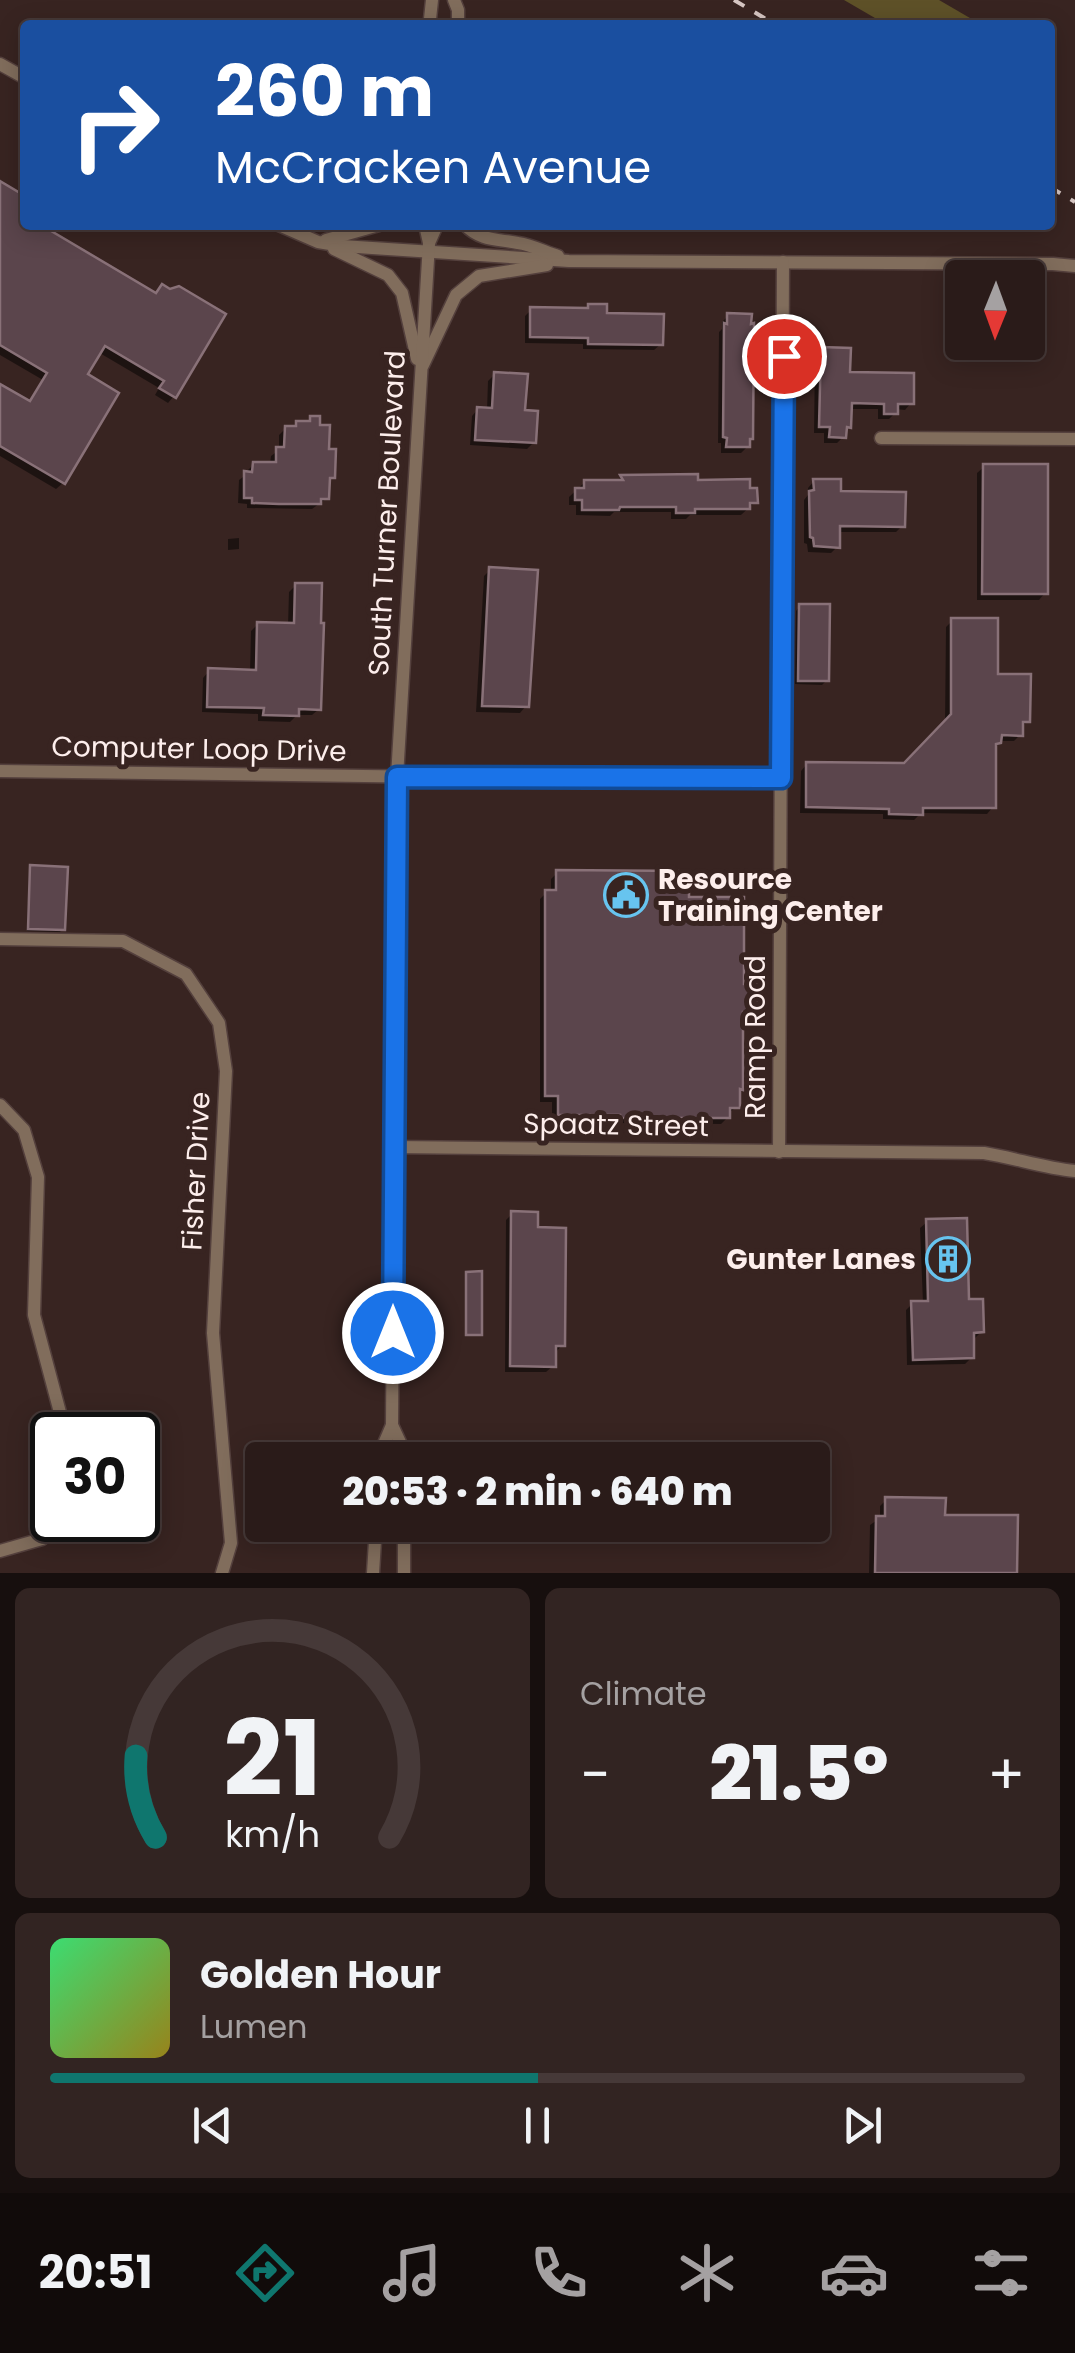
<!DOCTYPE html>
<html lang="en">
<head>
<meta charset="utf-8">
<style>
	:root { --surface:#2a1b19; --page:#322422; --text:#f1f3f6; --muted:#a5a1a2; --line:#463938; --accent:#0f766e }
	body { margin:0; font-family:Poppins,sans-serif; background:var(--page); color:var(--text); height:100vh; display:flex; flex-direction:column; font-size:38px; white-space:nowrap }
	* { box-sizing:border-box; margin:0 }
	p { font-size:32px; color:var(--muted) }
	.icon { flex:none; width:55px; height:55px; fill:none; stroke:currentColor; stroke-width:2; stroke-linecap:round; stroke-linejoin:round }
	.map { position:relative; height:1573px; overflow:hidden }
	.details { display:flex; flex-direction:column; gap:15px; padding:15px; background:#170f0e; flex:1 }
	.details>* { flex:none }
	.top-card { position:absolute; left:20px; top:20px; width:1035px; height:210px; border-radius:10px; box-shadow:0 5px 25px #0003,0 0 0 2px var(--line); background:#1a4fa0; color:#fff; overflow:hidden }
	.needle { width:65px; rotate:181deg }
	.fabs { position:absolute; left:945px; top:260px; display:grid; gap:20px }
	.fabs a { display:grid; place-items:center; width:100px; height:100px; border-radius:10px; background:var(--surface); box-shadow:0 5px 25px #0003,0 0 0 2px var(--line); font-size:50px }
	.speed { position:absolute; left:30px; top:1412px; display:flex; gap:20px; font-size:50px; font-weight:700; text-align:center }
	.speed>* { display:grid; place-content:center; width:130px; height:130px; border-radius:50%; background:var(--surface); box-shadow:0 5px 25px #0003,0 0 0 2px var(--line); line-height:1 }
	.speed .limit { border:5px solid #111; border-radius:15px; background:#fff; color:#111 }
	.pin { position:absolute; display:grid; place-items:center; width:85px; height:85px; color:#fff; margin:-42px; border:5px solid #fff; border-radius:50%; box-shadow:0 2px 10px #0007 }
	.me { position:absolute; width:110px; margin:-55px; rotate:0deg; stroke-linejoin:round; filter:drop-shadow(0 0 8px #0008) }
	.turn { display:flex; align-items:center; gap:35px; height:210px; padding:0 30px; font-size:45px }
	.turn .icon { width:130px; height:130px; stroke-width:2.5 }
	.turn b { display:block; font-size:70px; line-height:85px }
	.big { font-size:75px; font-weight:800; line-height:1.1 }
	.details .tile { flex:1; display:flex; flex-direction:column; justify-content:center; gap:15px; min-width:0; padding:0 35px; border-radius:15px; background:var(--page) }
	.details .dial { align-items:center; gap:0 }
	.dial svg { height:260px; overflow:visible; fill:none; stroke:var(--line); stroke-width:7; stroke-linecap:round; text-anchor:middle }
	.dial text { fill:var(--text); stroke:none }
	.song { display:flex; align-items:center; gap:30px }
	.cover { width:120px; height:120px; border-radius:15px; background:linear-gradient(135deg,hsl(140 70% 55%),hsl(50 70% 35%)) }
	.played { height:10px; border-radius:5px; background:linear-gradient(90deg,var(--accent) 50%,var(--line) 50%) }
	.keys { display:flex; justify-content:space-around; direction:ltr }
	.heat { display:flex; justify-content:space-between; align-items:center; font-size:55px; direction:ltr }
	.details .tiles { flex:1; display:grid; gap:15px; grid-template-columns:1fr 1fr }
	.tile:last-child { grid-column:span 2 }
	.trip { position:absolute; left:245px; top:1442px; width:585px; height:100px; border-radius:10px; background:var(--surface); box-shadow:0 5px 25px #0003,0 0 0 2px var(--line); font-weight:800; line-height:100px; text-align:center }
	.tabs { display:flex; height:160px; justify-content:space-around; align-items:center; background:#110b0a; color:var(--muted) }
	.tabs .icon { width:70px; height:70px }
	.tabs .active { color:var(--accent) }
	.tabs b { font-size:45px; color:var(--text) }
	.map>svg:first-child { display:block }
</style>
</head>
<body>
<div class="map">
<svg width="1075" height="1573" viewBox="0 0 1075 1573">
	<rect width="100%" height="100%" fill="#382421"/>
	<polygon fill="#5e5128" points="844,0 939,0 982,25 887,25"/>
	<g fill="#0007">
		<polygon points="0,184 25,198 25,225 36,225 155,295 174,396 168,403 155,395 159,388 98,352 84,375 116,394 63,483 56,489 0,456 0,386 29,403 43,380 0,355"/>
		<polygon points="589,306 604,316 661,344 654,350 583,349 583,344 525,343 525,316 531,310 585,311"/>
		<polygon points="728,316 751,438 748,446 741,453 721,453 721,443 718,443 719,332 722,329 722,322"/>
		<polygon points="822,350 848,374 911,403 905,410 895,409 895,413 889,419 878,419 878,409 849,409 849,426 844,431 844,436 837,443 824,443 824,433 814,433 815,356"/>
		<polygon points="495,374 522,412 534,442 527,449 470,445 472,416 478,409 487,410 488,381"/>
		<polygon points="311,418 326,451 333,477 327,482 327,498 312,509 247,508 247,504 238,503 239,480 247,474 247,471 254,464 270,464 271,456 279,450 279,435 286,428 292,428 297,424 306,424"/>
		<polygon points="984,467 1045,593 1039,600 977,600 977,473"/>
		<polygon points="621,477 695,477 695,482 748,491 755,502 741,515 690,515 686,519 671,519 671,512 614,512 610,516 576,515 576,505 569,505 569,497 585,482 615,483"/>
		<polygon points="814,481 838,493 902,526 896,532 838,532 837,547 831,553 808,552 807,544 804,543 804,500 808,495 808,488"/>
		<polygon points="239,538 239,549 228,550 228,539"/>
		<polygon points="490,570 526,706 520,713 476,712 484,576"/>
		<polygon points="296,585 319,709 312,715 297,715 290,722 258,721 258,714 202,712 203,678 209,671 250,672 251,631 258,624 288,625 289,592"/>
		<polygon points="800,606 827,680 822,685 795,684 796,611"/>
		<polygon points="952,621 1028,721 1020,728 1020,735 1014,741 1000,741 994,747 993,807 987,814 921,813 914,820 883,819 883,814 800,813 801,771 807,764 905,765 945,723 946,627"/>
		<polygon points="31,868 62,929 60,932 27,931 29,871"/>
		<polygon points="557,873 686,899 755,1011 749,1018 741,1018 740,1089 737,1093 737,1107 728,1113 728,1117 721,1124 615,1123 615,1121 552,1120 552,1102 540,1102 540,899 546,893 551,893 551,879"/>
		<polygon points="512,1214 562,1345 556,1352 553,1366 546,1372 505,1372 506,1220"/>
		<polygon points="927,1222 982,1331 975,1338 971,1338 972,1357 965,1364 907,1365 906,1310 912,1304 923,1303 920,1228"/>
		<polygon points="886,1500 943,1517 1015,1573 869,1573 870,1525 880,1518 880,1506"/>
	</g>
	<g fill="#5b454c" stroke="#897178" stroke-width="2.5">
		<polygon points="0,181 25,196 25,225 41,225 156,293 162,284 170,289 179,286 226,314 176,398 159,388 164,381 105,346 88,374 119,393 65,484 0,446 0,384 30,401 47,373 0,345"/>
		<polygon points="588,304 607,304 607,313 664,314 663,345 588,344 588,338 530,337 530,307 588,308"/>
		<polygon points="727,313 752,314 751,324 754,323 753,439 750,439 750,447 726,447 727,438 723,437 724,323 727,324"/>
		<polygon points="821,347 851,348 850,372 914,373 914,404 898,404 898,414 884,414 884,404 852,403 851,428 847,427 846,438 829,437 830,427 819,427"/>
		<polygon points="494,372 528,374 525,410 538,411 536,443 475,440 477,407 492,408"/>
		<polygon points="310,416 320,416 320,425 330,425 329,449 336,449 335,478 330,478 329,499 321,499 321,504 279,504 252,503 252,498 244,498 244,471 252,472 253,462 276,462 276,447 284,447 285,426 296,426 296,421 310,421"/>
		<polygon points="983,464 1048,464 1048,594 982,594"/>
		<polygon points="698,474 698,480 750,479 750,488 757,488 758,503 750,503 750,509 695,509 695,513 676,513 676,507 620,507 619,510 582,510 582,500 575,500 575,488 584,488 584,480 623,480 620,475"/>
		<polygon points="813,479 841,479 841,491 906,492 905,527 840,526 840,548 814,546 813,538 810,537 809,491 814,490"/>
		<polygon points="489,567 538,570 529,707 482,706"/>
		<polygon points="295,583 322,583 321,623 324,623 321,710 299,709 299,716 263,715 264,708 207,707 208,668 256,670 257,622 294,623"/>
		<polygon points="799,604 830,604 829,681 798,681"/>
		<polygon points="951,618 998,618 998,674 1031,674 1030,722 1023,722 1023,736 1002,735 1001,743 996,744 996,808 923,808 923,815 889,814 889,809 806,807 806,762 904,763 951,714"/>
		<polygon points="30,865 68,867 65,930 28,929"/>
		<polygon points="556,870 689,871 689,897 744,897 744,984 758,984 758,1012 743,1012 743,1090 740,1089 740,1108 730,1108 730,1118 620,1118 620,1115 558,1115 558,1096 545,1096 545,890 556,890"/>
		<polygon points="511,1211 538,1212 538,1227 566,1228 565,1346 556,1346 556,1367 510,1366"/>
		<polygon points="967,1218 969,1299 983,1299 984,1332 974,1333 974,1358 913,1360 911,1301 928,1301 926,1219"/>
		<polygon points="482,1271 482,1335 466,1335 466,1272"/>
		<polygon points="885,1497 946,1498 945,1515 1018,1515 1017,1573 875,1573 876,1516 885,1516"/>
	</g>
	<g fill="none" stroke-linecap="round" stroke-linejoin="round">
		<g stroke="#54403d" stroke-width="15">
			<g id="minor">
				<polyline points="454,0 458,10 458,25"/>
				<polyline points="432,25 430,19 432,0"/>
				<polyline points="0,64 25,78"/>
				<polyline points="279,225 318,242 342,246 569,261 1053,264 1075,266"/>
				<path d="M465,225C480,241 498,239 518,243C532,245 545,252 558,256"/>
				<polyline points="326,240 379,225"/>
				<polyline points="429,243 437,225"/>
				<polyline points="334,249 388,275 402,293 417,359"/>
				<polyline points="423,365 456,295 479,276 547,265"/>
				<polyline points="881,438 1075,439"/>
				<polyline points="0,771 581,779 781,779"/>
				<polyline points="0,939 123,941 186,974 219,1023 226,1071 213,1333 231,1543 222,1573"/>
				<polyline points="0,1105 24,1130 38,1177 34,1315 66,1435"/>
				<path d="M393,1147L984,1153C1015,1158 1044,1168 1075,1171"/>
				<polyline points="779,1152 783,262"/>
				<polyline points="392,1425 405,1453 405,1460"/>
				<polyline points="379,1460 380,1453 392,1425 397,777 429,243 425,225"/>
				<polyline points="0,1551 42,1539 61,1520"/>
				<polyline points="373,1573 376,1525"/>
				<polyline points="404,1573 404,1525"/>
			</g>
		</g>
		<use href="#minor" stroke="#816d5c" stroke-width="12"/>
		<g stroke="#d6c6c3" stroke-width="4" stroke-dasharray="12 12" stroke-linecap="butt">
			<polyline points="734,0 776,25"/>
			<polyline points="1050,187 1075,202"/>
		</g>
	</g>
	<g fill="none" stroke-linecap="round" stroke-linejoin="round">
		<g stroke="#114b97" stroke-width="25">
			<polyline id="route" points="393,1333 397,777 781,778 784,356"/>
		</g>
		<use href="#route" stroke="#1a73e8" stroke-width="18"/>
	</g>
	<defs>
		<g id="civic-ring" transform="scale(2.25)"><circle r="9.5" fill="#382421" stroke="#67c4ef" stroke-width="1.5"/><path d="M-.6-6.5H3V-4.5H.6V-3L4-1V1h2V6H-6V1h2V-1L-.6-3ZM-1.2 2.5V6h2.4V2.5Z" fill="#67c4ef"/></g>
		<g id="building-ring" transform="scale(2.25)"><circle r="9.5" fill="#382421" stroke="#67c4ef" stroke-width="1.5"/><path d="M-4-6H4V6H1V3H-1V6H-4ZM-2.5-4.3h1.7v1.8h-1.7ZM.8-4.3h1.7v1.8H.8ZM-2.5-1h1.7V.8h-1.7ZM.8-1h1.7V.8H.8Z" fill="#67c4ef"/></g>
	</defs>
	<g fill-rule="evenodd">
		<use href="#civic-ring" x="626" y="895"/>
		<use href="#building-ring" x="948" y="1259"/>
	</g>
	<g text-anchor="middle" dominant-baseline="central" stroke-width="10" stroke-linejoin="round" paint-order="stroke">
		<g font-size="28" fill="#fdeeec" stroke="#382421">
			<text transform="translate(387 513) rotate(-87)">South Turner Boulevard</text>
			<text transform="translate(199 749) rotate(1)">Computer Loop Drive</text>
			<text transform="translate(755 1037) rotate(-90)">Ramp Road</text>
			<text transform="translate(616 1125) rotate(1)">Spaatz Street</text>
			<text transform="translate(196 1171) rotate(-87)">Fisher Drive</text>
		</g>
		<g font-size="28" font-weight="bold" fill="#fdeeec" stroke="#382421" text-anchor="start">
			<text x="658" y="879">Resource<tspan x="658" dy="32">Training Center</tspan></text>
			<text x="916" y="1259" text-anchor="end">Gunter Lanes</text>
		</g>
	</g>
</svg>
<div class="fabs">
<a><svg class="needle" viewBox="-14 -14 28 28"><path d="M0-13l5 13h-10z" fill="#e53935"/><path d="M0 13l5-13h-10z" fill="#a5a1a2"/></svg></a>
</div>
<div class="speed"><div class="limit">30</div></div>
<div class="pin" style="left:784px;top:356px;background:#d93025"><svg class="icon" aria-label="arrive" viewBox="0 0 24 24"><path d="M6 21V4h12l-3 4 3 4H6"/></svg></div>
<svg class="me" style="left:393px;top:1333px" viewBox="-20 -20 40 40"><circle r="17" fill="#1a73e8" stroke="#fff" stroke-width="3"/><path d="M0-11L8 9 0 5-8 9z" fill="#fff"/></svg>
<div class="trip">20:53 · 2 min · 640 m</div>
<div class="top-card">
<div class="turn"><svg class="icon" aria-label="right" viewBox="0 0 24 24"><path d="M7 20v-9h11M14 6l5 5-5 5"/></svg><div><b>260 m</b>McCracken Avenue</div></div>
</div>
</div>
<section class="details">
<div class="tiles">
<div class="tile dial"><svg viewBox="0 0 100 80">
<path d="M14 69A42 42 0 1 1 86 69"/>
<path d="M14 69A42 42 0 0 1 8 44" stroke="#0f766e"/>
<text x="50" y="56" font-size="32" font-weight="700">21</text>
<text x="50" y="72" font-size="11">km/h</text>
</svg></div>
<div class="tile"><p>Climate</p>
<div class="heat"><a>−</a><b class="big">21.5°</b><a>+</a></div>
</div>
<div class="tile">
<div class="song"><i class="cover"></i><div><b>Golden Hour</b><p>Lumen</p></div></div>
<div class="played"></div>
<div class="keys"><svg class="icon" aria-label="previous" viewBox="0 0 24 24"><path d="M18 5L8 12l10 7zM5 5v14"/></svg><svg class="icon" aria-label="pause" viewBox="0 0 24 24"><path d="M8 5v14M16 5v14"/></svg><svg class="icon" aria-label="next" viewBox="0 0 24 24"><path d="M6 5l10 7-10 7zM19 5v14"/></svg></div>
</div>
</div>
</section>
<nav class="tabs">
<b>20:51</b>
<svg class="icon active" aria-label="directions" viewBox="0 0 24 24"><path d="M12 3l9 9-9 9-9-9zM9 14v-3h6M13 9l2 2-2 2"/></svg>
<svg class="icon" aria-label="music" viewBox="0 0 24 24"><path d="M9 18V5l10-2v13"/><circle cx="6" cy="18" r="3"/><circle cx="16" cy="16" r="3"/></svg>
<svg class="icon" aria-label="phone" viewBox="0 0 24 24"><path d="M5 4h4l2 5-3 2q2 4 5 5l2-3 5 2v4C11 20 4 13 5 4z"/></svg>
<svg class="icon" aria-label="climate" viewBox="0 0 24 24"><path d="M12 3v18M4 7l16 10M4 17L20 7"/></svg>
<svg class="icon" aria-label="car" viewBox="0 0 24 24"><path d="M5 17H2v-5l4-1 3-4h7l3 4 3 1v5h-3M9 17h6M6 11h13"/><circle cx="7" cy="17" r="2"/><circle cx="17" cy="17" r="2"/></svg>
<svg class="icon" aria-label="filters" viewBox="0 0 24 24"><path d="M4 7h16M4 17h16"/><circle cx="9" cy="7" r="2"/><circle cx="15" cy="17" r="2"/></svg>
</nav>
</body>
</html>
